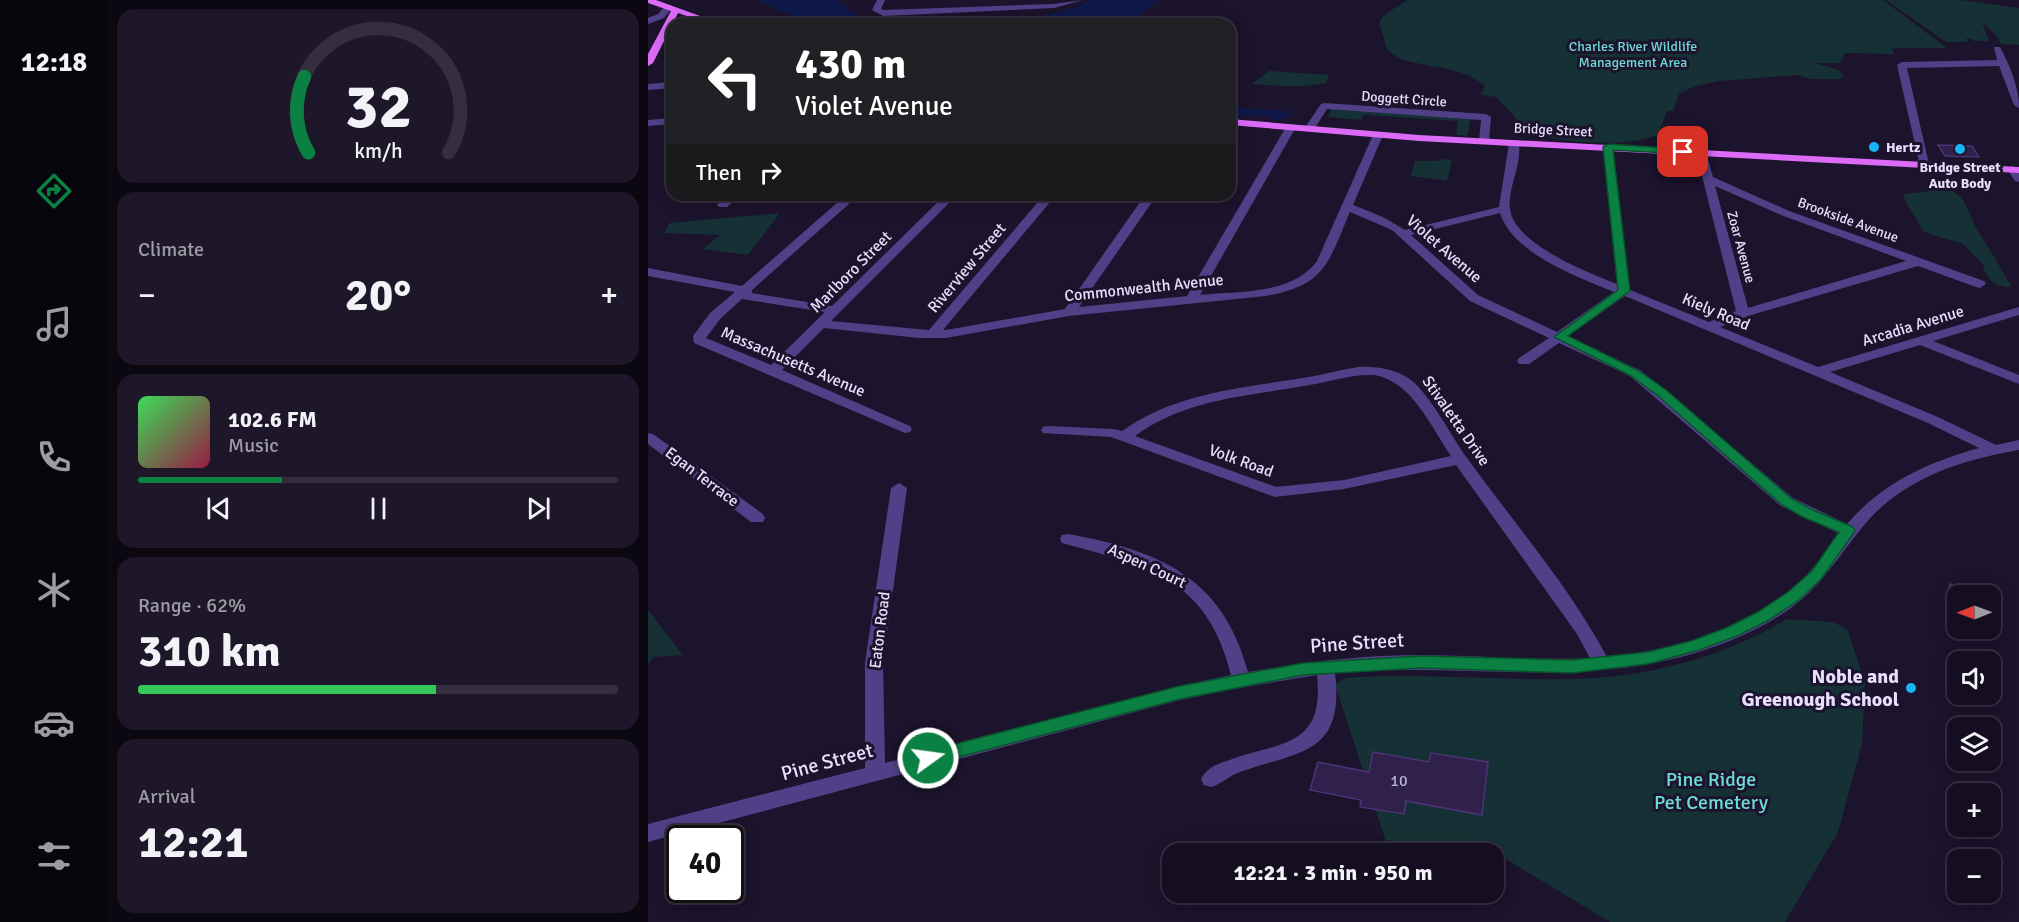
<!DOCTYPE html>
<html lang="en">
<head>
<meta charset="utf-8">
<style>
	:root { --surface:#150e21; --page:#1e172a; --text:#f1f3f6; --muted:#9d9ca5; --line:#342e3f; --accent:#0b8043 }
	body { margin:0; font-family:Signika,sans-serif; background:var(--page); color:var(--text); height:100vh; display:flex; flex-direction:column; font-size:22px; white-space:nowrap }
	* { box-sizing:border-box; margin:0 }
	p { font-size:20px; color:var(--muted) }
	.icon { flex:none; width:33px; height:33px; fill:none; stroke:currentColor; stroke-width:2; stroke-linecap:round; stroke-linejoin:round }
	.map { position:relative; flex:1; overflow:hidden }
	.side { display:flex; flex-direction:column; gap:9px; padding:9px; background:#0c0812; width:540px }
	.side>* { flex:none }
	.guide { position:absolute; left:18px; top:18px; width:570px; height:183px; border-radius:18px; box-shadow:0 3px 15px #0003,0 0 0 2px var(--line); background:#202124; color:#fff; overflow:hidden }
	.needle { width:39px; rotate:269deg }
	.fabs { position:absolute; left:1299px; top:585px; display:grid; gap:12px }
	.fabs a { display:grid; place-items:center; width:54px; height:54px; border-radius:12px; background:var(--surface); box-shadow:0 3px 15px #0003,0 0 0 2px var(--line); font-size:30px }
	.speed { position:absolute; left:18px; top:825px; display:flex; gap:12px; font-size:30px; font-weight:700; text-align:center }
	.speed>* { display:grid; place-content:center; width:78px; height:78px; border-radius:50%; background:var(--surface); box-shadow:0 3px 15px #0003,0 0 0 2px var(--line); line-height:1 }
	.speed .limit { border:3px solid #111; border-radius:9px; background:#fff; color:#111 }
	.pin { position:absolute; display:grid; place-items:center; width:51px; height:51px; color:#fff; margin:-26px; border-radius:12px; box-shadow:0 3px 9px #0006 }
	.me { position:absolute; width:66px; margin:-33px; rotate:76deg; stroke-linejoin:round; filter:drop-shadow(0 0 4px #0008) }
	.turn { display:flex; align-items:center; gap:21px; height:126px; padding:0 30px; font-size:27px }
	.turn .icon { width:78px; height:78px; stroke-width:2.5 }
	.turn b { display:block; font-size:42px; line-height:51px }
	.then { display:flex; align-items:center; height:57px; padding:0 30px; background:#0003; gap:12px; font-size:22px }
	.big { font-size:45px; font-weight:700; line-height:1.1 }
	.side .tile { flex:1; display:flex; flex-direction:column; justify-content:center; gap:9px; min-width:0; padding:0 21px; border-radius:18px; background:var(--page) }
	.side .dial { align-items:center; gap:0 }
	.dial svg { height:156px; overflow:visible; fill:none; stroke:var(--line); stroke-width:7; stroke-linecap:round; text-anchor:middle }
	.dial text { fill:var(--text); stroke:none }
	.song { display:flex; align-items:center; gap:18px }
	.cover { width:72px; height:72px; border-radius:9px; background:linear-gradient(135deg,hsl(130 70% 55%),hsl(340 70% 35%)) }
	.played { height:6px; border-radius:3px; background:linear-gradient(90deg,var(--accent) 30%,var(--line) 30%) }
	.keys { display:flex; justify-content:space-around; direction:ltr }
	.heat { display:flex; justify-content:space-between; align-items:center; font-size:33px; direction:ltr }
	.charge { height:9px; border-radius:4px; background:linear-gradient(90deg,#34c759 62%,var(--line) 0) }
	.trip { position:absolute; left:514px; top:843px; width:342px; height:60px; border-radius:18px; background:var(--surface); box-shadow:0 3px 15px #0003,0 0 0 2px var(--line); font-weight:700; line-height:60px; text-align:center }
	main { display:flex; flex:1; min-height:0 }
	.tabs { display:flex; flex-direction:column; width:108px; justify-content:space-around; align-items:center; background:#08060d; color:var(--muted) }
	.tabs .icon { width:42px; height:42px }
	.tabs .current { color:var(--accent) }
	.tabs b { font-size:27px; color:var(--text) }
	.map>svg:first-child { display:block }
</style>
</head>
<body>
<main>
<nav class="tabs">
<b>12:18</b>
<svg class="icon current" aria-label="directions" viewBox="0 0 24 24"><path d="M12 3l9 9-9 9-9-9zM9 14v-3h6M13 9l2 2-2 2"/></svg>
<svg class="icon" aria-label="music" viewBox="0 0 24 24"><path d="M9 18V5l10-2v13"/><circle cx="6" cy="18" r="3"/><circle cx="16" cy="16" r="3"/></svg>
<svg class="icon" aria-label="phone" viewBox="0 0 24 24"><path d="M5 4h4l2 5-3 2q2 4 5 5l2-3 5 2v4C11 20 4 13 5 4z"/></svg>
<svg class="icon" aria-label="climate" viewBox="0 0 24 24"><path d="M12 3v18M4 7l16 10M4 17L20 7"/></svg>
<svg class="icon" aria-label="car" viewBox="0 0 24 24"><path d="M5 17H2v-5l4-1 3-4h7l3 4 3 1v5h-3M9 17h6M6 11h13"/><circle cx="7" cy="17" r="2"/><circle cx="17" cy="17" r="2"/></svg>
<svg class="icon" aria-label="filters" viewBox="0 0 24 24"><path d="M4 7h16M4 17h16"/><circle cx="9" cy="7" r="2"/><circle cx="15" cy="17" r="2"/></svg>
</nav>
<section class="side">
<div class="tile dial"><svg viewBox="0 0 100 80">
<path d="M14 69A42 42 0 1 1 86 69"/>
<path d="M14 69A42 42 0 0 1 12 30" stroke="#0b8043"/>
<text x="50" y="56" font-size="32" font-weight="700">32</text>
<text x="50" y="72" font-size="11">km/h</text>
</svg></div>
<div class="tile"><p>Climate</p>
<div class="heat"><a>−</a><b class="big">20°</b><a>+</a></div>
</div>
<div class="tile">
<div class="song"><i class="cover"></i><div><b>102.6 FM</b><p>Music</p></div></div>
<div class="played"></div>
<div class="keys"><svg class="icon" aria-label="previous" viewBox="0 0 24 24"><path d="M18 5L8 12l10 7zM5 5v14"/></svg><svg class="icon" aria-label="pause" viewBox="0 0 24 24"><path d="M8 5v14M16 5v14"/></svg><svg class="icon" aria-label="next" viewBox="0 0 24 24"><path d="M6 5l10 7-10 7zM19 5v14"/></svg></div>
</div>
<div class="tile"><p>Range · 62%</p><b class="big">310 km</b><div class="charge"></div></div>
<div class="tile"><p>Arrival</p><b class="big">12:21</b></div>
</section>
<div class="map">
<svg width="1371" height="922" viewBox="0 0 1371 922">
	<rect width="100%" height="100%" fill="#1c132c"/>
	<g fill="#163135">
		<path d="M759,0H1235L1299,48H1244L1246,54L1197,53L1192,63H1165L1189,69L1195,75L1192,79H1164L1149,75L1072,81L1047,86L1031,94L1025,111H1019L1010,135C973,149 912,142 875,132L866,116L848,97L832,95L837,86C809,61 762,70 742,52C737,48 736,38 734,31C732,27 730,23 733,19C740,10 751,7 759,0Z"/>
		<polygon points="1238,0 1313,0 1371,8 1371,45 1353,44 1350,37 1334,22 1341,41 1326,41 1323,38 1318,39 1320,42 1298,42"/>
		<path d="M621,71L681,75L678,83C653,88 629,86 604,84Z"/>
		<polygon points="684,108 823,118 819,136 808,135 810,121 715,115 713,120 680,117"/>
		<polygon points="792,159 804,160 799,181 763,176 767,161 791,161"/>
		<path d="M1299,189C1318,193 1322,218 1331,233C1342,250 1353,268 1363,286L1361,287C1347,287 1337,278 1335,264L1315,244L1276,232L1255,197L1257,194Z"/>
		<polygon points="132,213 100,255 55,249 72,235 16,233 22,223"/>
		<polygon points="0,610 35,655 5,657 0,664"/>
		<path d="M1139,619L1185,622L1199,629L1217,682L1214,744L1190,832L1137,922H962L828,841L738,842L687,684L698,678C774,672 850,681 926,679C1001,677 1074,658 1139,619Z"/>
	</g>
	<g fill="#0e1949">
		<polygon points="109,0 190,0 207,15 239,24 163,24"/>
		<path d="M445,0H509L493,15L473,24H299C350,22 399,21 445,0Z"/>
		<polygon points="582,107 639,111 645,115 630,120 613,115 596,116 582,113"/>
	</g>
	<g fill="#30204c" stroke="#4c3376" stroke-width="1.5">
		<polygon points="1290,145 1324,146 1331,157 1297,156"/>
		<polygon points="1302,584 1330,594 1330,596 1298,596"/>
		<polygon points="725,752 781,762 783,753 840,762 834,815 758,801 756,814 712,807 713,800 662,790 670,762 721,772"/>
	</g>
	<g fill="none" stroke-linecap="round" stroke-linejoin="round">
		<g fill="#504088" fill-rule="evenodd">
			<polygon points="229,0 237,0 233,9 236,10 406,4 435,0 406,8 235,16 224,10"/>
			<polygon points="17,6 24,8 16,18 0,24 0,18 10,14"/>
			<path d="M1346,47H1352C1362,66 1371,87 1371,108L1366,105L1351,66L1259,68L1281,164L1276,167L1272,166L1249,65L1254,62L1349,60Z"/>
			<polygon points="24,82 24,88 0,90 0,84"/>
			<polygon points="676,103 838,114 843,117 841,141 836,144 831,141 833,120 679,109 665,131 657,131 656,129 673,104"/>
			<polygon points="24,118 24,124 0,126 0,120"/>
			<path d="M643,124L648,127L552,295C591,291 644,295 669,261L725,135L730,132L735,135L705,205L735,217L757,230L851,207L861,143L870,141C876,161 859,188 862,209C866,244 941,273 969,284L955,147L960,144L965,147L982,290L1061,322L1088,311L1048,152L1053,149L1058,152L1065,177L1141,211L1336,281L1338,284L1332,288L1328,287L1270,266L1100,316L1072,327L1170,367L1371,307V315L1285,341L1371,375V384L1272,345L1182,372L1290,417L1348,445L1371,440V450C1319,459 1268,474 1228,512C1209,531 1195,554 1177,575C1159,598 1136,615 1110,628C969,699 835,660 687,673C697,755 651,751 592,772C581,776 573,784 563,787L556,785L553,779C558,769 568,764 579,761C631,741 677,749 669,675L591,688L532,700L0,842V824L217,768V663L243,488L251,483L259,488L235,663L237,763L532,686L583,675C559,577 500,567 414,543L412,539L414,535L420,534C510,550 575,577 600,672C658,662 715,655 773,655C829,655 886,661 942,658L929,634L808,465L696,489L627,497L463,437L395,433L393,430L395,427L400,426L465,429L474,431C527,393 592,388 655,378C674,375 692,370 710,367C728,366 748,369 763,380C783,396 803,436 819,458C866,523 921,586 959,657C1026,650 1104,629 1154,580C1168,566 1179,549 1192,534L1133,506L982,376L911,343L881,364H871L869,361L871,358L901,338L822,301L744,230L702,212C680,263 678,285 618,296L421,316L298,338H271L176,328L134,370L262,426L264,429L262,432L257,433L46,343L45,336L62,313L87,292L0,276V268L94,286L198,195H211L104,290V293L184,306L297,195H309L183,321L281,330L396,195H408L295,330H298L417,309L497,195H509L431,307L539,296L638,127ZM1067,186L1133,215L1258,261L1100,308ZM852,213C865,254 930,277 966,292L909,332L830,295L763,235ZM977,296L1280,423L1331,448C1280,462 1234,483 1199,524L1145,498L992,370L919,337ZM94,299L177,312L123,365L58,338L72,319ZM726,375C764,381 783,427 803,456L696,480L628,487L487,436C538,398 602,396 662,385C684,381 704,374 726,375Z"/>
			<polygon points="1364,166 1371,171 1371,182 1367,181 1359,169"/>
			<polygon points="79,195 92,195 79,207 71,207 69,205"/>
			<polygon points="0,433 5,434 115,514 117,518 115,522 103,522 0,444"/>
		</g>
		<g fill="#dc6bf8" fill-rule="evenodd">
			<polygon points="0,0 8,0 74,24 62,24 30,13 5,63 0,66 0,54 23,11 0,3"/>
			<polygon points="582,119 771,135 1371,167 1371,173 771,141 582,125"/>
		</g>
	</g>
	<polygon fill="#0b8043" stroke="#07532c" stroke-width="1.5" points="960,144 1035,149 1040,152 1035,154 965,150 982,291 920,336 991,371 1018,390 1144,499 1165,510 1205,527 1207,531 1174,578 1151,600 1121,620 1089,636 1051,650 1000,664 924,673 773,668 655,675 532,699 280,765 274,763 272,758 274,753 280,751 532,686 655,663 773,656 924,660 1000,652 1043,641 1078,628 1110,612 1140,592 1164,571 1191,532 1155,517 1134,505 1009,395 983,376 906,337 970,290 955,147"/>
	<g fill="#15b6f4" stroke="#1c132c" stroke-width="2">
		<circle cx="1226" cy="147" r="6"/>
		<circle cx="1312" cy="149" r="6"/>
		<circle cx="1263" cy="688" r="6"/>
	</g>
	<g text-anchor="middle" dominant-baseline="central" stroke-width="6" stroke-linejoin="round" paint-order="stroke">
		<g font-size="14" fill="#6cdcd4" stroke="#1c132c">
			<text x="985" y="46">Charles River Wildlife<tspan x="985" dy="16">Management Area</tspan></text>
		</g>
		<g font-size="14" fill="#e8dffd" stroke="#1c132c">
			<text transform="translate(756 99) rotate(4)">Doggett Circle</text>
			<text transform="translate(905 130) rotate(3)">Bridge Street</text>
			<text transform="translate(1200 220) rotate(20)">Brookside Avenue</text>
			<text transform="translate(1093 247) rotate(75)">Zoar Avenue</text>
		</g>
		<g font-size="14" font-weight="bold" fill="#e8dffd" stroke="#1c132c" text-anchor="start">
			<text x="1238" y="147">Hertz</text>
			<text x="1312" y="167" text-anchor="middle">Bridge Street<tspan x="1312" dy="16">Auto Body</tspan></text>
		</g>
		<g font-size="16" fill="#e8dffd" stroke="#1c132c">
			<text transform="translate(796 249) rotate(41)">Violet Avenue</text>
			<text transform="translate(319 268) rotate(-50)">Riverview Street</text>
			<text transform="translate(203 272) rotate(-45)">Marlboro Street</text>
			<text transform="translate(496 288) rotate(-6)">Commonwealth Avenue</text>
			<text transform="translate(1068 312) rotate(23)">Kiely Road</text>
			<text transform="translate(1265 326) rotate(-17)">Arcadia Avenue</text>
			<text transform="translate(145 362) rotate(23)">Massachusetts Avenue</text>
			<text transform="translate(808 421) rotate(55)">Stivaletta Drive</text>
			<text transform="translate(593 461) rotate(20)">Volk Road</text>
			<text transform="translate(54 477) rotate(37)">Egan Terrace</text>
			<text transform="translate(499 566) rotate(25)">Aspen Court</text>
			<text transform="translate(232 630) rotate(-83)">Eaton Road</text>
		</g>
		<g font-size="16" fill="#baafd1">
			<text x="751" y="781">10</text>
		</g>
		<g font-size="20" fill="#e8dffd" stroke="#1c132c">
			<text transform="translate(709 643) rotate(-4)">Pine Street</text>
			<text transform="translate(179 762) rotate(-15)">Pine Street</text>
		</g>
		<g font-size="20" font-weight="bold" fill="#e8dffd" stroke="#1c132c" text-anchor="end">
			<text x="1251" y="676">Noble and<tspan x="1251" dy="23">Greenough School</tspan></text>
		</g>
		<g font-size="20" fill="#6cdcd4" stroke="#1c132c">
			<text x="1063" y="779">Pine Ridge<tspan x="1063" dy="23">Pet Cemetery</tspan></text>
		</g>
	</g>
</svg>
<div class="fabs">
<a><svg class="needle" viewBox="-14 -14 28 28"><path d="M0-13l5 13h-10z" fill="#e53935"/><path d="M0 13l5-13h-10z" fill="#9d9ca5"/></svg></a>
<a><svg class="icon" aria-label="sound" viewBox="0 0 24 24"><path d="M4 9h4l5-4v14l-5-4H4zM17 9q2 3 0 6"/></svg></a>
<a><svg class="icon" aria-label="layers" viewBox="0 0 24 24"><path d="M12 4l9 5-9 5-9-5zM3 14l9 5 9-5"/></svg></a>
<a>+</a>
<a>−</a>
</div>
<div class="speed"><div class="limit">40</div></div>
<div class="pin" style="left:1035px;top:152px;background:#d93025"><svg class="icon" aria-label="arrive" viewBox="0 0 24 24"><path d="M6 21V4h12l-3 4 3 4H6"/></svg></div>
<svg class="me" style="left:280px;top:758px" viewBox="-20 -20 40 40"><circle r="17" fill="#0b8043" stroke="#fff" stroke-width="3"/><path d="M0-11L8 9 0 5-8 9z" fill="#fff"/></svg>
<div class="trip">12:21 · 3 min · 950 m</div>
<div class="guide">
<div class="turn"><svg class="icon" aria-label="left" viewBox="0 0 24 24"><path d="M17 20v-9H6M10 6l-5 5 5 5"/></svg><div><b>430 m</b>Violet Avenue</div></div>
<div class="then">Then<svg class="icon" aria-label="right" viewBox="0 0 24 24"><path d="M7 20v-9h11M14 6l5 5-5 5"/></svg></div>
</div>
</div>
</main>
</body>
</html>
